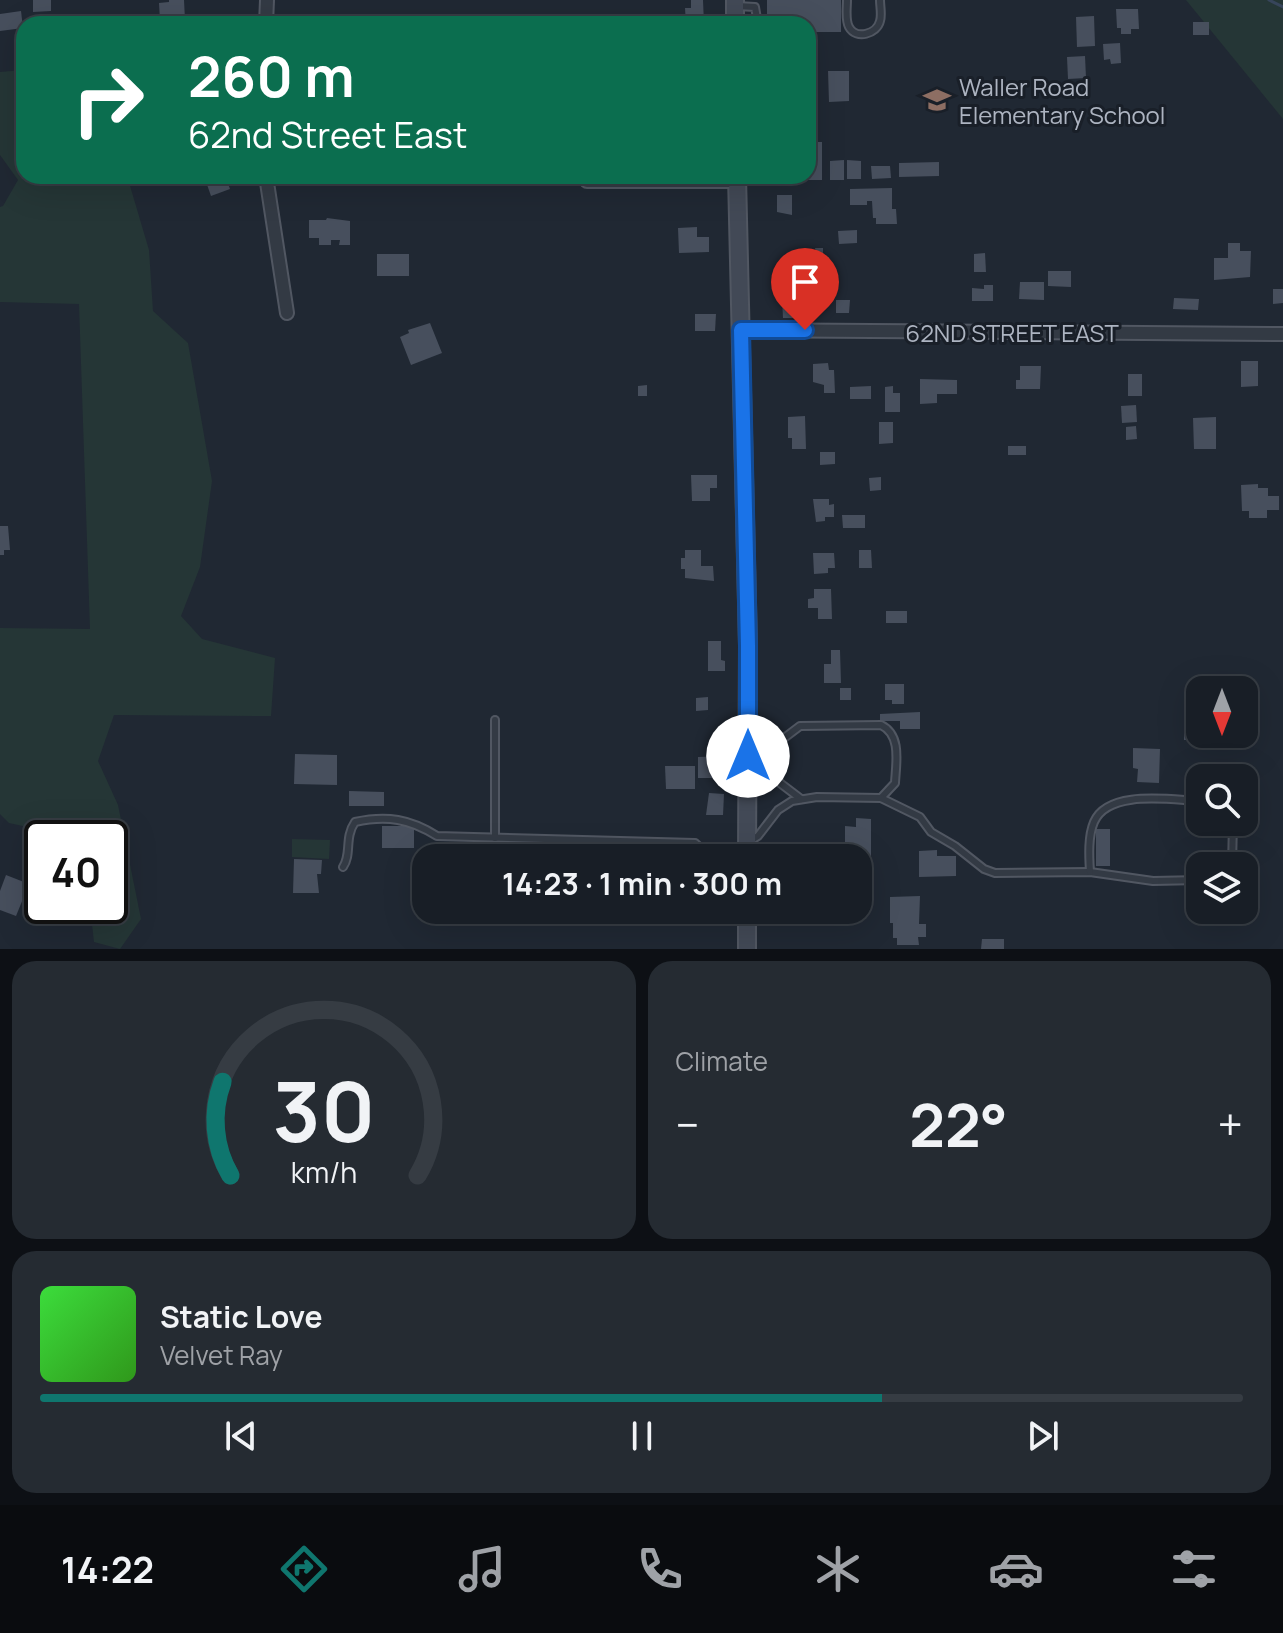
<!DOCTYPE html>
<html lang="en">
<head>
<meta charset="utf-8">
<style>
	:root { --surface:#181e26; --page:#252b32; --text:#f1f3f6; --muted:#9fa2a7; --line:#363c43; --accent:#0f766e }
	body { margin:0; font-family:Manrope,sans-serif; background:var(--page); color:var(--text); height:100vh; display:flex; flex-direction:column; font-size:30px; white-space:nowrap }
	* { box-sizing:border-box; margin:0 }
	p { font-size:26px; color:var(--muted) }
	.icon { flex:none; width:44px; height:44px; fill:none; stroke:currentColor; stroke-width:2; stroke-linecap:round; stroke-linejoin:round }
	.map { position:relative; height:949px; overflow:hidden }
	.details { display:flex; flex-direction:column; gap:12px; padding:12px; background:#0d1015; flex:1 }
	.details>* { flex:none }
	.banner { position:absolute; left:16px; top:16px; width:800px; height:168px; border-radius:24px; box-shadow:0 8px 32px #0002,0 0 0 2px var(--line); background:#0b6e4f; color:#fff; overflow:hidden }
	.needle { width:52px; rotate:180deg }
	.buttons { position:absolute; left:1186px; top:676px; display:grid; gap:16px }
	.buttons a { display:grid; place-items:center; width:72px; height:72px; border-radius:16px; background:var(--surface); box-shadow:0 8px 32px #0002,0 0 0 2px var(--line); font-size:40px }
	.speed { position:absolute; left:24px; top:820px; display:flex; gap:16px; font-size:40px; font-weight:700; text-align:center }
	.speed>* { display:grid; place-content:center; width:104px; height:104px; border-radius:50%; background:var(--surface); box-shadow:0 8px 32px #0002,0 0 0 2px var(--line); line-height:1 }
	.speed .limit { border:4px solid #111; border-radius:12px; background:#fff; color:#111 }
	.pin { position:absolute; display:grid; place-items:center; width:68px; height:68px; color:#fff; margin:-82px -34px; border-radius:50% 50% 50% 0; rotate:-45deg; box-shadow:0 0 8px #0007 }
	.pin .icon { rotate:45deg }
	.me { position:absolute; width:88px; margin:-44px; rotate:0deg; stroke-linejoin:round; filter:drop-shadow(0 0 6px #0008) }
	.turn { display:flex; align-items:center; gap:28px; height:168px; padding:0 40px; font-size:36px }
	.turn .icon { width:104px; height:104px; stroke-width:2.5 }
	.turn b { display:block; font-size:56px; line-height:68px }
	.big { font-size:60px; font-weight:700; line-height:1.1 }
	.details .tile { flex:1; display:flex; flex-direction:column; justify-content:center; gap:12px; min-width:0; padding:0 28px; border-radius:24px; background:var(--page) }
	.details .dial { align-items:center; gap:0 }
	.dial svg { height:208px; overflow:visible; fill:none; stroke:var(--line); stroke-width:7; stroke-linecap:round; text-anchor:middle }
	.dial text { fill:var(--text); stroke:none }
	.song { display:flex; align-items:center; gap:24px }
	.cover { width:96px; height:96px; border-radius:12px; background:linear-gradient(135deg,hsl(120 70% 55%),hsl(110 70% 35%)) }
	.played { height:8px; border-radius:4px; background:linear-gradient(90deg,var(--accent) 70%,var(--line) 70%) }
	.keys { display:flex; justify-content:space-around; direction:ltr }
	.heat { display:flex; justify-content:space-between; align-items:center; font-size:44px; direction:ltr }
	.details .tiles { flex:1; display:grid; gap:12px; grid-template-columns:1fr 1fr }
	.tile:last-child { grid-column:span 2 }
	.trip { position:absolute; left:412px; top:844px; width:460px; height:80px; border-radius:24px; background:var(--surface); box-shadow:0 8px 32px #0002,0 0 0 2px var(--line); font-weight:700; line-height:80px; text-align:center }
	.dock { display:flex; height:128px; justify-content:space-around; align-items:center; background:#0a0c0f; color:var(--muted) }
	.dock .icon { width:56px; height:56px }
	.dock .current { color:var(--accent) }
	.dock b { font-size:36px; color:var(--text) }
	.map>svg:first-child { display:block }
</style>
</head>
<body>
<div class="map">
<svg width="1283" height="949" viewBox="0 0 1283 949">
	<rect width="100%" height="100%" fill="#202833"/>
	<g fill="#253636">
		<polygon points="1186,0 1283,0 1283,119"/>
		<polygon points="23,70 24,176 123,176 128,179 149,250 153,311 188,343 212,481 200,567 181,616 202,639 275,658 271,716 114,715 98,761 118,805 141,919 120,949 94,942 90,906 110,906 110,838 78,838 9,823 0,814 0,628 90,629 79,304 0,302 0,207 3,206 18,180 0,155 0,72"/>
		<polygon points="292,839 330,840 329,859 292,857"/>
	</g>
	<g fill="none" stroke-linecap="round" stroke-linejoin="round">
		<polyline stroke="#37455b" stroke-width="3" points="1269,0 1283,7"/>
	</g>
	<g fill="#474f5d">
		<polygon points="33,0 51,0 51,11 33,12"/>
		<polygon points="169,0 184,0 185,20 160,21 159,3 169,2"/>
		<polygon points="691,0 703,0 704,24 686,24 685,8 691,8"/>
		<polygon points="767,0 841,0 841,32 814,32 814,64 808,64 808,24 771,24 771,14 767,14"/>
		<polygon points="1116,9 1138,9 1139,29 1131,29 1131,34 1121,34 1121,28 1117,28"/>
		<polygon points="21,11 23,28 0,31 0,14"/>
		<polygon points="625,14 625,24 610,24 610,15"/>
		<polygon points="1094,16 1095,46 1077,47 1076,17"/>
		<rect x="1193" y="22" width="16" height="13"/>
		<polygon points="1120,43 1121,63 1111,64 1110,59 1104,60 1103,44"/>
		<polygon points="1085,56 1086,78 1068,79 1067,57"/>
		<polygon points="828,71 849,71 849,101 829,102"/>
		<polygon points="808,98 814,98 814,142 822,142 822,180 774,180 774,176 808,176"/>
		<polygon points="844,160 844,180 830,180 830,161"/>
		<polygon points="847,160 861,161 861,179 847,179"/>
		<polygon points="939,162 939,176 899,177 899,163"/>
		<polygon points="871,166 890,166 891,178 872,179"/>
		<polygon points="204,176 225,176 230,189 211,196"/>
		<polygon points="892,188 892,209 896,209 897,224 876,224 876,218 873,218 872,201 867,201 867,205 850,205 850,189"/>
		<polygon points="777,195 792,195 792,215 777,212"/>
		<polygon points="327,218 350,221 350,245 339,245 340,240 331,240 331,245 319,245 319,238 309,238 309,220 326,220"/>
		<polygon points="697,227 697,237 709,237 709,252 679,253 678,228"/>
		<polygon points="857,230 857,243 839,244 838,231"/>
		<polygon points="1228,243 1240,243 1240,251 1251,251 1250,277 1214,280 1214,258 1228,258"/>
		<polygon points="815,248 823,248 823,257 829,257 829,268 808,269 808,253 816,252"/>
		<polygon points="985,253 986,272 974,272 974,254"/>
		<rect x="377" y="254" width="32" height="22"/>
		<polygon points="1048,271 1071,271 1071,287 1048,286"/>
		<polygon points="1020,282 1044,282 1044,300 1019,299"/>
		<polygon points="984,285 993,285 993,301 972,301 972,288 984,289"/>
		<polygon points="1273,289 1283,289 1283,303 1273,304"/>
		<polygon points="1174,298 1199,299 1198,310 1173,309"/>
		<polygon points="782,299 798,299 800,318 783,318"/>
		<polygon points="836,300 850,300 849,313 836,313"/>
		<polygon points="695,314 716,314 715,331 695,331"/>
		<polygon points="430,323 442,353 411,365 400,337 409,333 408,330"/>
		<polygon points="1241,361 1258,361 1258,386 1241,387"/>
		<polygon points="828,363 829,370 834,370 835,393 824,393 824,385 813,382 813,364"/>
		<polygon points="1020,366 1041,366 1040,389 1016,389 1016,380 1020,380"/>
		<rect x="1128" y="374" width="14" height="22"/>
		<polygon points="920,379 957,380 957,394 937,394 937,403 920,404"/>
		<polygon points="647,385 647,396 638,396 638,386"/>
		<polygon points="871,386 871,399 850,399 850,387"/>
		<polygon points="893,386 893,393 900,393 900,412 885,412 885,387"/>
		<polygon points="1136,405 1137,422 1122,423 1121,406"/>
		<polygon points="805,416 806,449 792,449 792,438 788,438 788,417"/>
		<polygon points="1216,417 1216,449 1194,449 1193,418"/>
		<polygon points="879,422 893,422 893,443 879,444"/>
		<polygon points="1136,426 1137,439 1126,440 1126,427"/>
		<rect x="1008" y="446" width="18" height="9"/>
		<polygon points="820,452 835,452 835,464 820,465"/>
		<polygon points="691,475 717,475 717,488 710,488 710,501 692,501"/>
		<polygon points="881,477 881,490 870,491 869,478"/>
		<polygon points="1258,484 1258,488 1268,488 1268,496 1279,496 1279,510 1267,510 1267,518 1249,518 1249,511 1242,511 1241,485"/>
		<polygon points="813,499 829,499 829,505 834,504 834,517 825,517 825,521 816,522"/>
		<polygon points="842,515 865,515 865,528 843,528"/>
		<polygon points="0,526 8,526 10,550 4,550 4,555 0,555"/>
		<polygon points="685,550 701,550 701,566 713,566 714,581 685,578 685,569 681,569 681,558 685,558"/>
		<polygon points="859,550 871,550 872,568 859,568"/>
		<polygon points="813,553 834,553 835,568 828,568 828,573 814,574"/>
		<polygon points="814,589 831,589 832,619 818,619 818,608 808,608 808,599 814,598"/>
		<rect x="886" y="611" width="21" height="12"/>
		<polygon points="708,641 721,641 721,660 725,661 725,671 708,671"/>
		<polygon points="831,650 840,650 841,683 824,683 824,664 831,664"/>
		<polygon points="885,684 904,684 904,704 892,704 892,700 885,700"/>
		<rect x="840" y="688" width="11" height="12"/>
		<polygon points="708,697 708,710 696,711 696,698"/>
		<polygon points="920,712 920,729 900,729 900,721 880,721 880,714"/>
		<polygon points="1184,720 1200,720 1200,734 1222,734 1222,740 1184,740"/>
		<polygon points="1133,748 1160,749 1159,783 1137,782 1138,769 1133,768"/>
		<polygon points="295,754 337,755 337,785 294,784"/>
		<polygon points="723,756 723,778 698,778 698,757"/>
		<polygon points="665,766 695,766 695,789 666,789"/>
		<polygon points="349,791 384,792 384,806 349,806"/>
		<polygon points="709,793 724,794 723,815 706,815"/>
		<polygon points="856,818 871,819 871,869 858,868 858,858 845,858 845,826 856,827"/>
		<rect x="382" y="826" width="32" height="22"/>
		<rect x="1096" y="829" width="14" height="37"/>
		<polygon points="937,850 937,856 956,856 956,876 919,877 919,851"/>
		<polygon points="294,859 322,860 321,874 317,874 319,893 293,893"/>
		<polygon points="6,875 29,884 16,916 0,910 0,891"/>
		<polygon points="920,896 919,924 926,924 926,937 918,937 919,945 897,945 897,938 893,938 893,923 890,923 890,897"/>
		<rect x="650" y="910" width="20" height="14"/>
		<polygon points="982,939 1004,939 1004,949 981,949"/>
	</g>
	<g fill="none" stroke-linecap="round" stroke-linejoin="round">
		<g stroke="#515762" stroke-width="10">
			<g id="lane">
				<path d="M847,0C847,8 845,20 849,27C856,40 877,34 880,21C882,15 880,6 880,0"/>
				<polyline points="737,6 755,7 758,24"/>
				<polyline points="755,756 762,758 780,783 801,799"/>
				<path d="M759,757L800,726L881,725C902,735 896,763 895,783L881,798"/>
				<polyline points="495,838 495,720"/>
				<polyline points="750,841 758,836 778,810 792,801 817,797 881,798 920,817 931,832 955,846 984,869 995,873 1090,872 1153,881 1200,880"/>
				<polyline points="1232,866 1233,822"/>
				<path d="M343,867C352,854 344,838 355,822C387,815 410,819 437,836L695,843L711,858"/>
				<path d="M1090,872C1089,856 1088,836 1094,822C1108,789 1171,800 1200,801"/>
			</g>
		</g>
		<g stroke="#515762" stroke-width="16">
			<g id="street">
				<polyline points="266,24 267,0"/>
				<polyline points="266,176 287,313"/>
				<polyline points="587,181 737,181"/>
				<polyline points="741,330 1283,334"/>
			</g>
		</g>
		<g stroke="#515762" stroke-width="20">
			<g id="secondary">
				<polyline points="735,0 735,24"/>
				<polyline points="737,176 748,646 747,858"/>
				<polyline points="747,949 747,910"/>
			</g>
		</g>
		<use href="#lane" stroke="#333a44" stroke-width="6"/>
		<use href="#street" stroke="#333a44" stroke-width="12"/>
		<use href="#secondary" stroke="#424956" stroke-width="16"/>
	</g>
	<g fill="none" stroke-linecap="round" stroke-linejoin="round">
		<g stroke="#114b97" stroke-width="20">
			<polyline id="route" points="748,756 748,646 741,330 805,330"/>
		</g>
		<use href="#route" stroke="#1a73e8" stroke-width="14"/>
	</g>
	<defs>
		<g id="school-bare" transform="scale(2.16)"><path d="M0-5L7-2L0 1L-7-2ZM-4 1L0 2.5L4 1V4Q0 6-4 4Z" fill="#8d6e63" stroke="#191f28" stroke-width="2.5" paint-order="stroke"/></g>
	</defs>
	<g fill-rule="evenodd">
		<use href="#school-bare" x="937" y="100"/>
	</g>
	<g text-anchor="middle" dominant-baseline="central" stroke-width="6" stroke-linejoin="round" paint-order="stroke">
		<g font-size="24" fill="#adb4c1" stroke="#191f28" text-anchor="start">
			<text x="959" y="86">Waller Road<tspan x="959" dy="28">Elementary School</tspan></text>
		</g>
		<g font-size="24" fill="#adb4c1" stroke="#191f28">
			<text x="1012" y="332">62ND STREET EAST</text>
		</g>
	</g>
</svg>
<div class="buttons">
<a><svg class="needle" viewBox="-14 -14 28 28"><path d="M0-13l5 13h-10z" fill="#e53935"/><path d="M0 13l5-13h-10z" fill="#9fa2a7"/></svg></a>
<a><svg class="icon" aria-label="search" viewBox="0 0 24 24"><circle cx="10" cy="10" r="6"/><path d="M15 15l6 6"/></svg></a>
<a><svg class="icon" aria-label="layers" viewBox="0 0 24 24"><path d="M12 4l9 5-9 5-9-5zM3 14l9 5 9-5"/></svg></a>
</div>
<div class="speed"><div class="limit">40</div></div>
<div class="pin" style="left:805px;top:330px;background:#d93025"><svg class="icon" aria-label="arrive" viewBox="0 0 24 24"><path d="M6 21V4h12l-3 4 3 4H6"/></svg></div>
<svg class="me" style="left:748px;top:756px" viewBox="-20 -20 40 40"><circle r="19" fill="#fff"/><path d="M0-13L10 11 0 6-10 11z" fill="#1a73e8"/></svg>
<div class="trip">14:23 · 1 min · 300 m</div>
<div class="banner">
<div class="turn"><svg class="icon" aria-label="right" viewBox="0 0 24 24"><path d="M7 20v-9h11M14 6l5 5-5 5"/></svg><div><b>260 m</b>62nd Street East</div></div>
</div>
</div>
<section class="details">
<div class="tiles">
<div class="tile dial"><svg viewBox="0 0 100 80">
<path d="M14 69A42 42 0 1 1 86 69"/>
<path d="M14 69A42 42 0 0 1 11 33" stroke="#0f766e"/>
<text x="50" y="56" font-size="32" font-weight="700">30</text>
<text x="50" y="72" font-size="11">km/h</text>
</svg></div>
<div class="tile"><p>Climate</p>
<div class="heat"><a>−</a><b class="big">22°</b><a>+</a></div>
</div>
<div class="tile">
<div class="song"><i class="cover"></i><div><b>Static Love</b><p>Velvet Ray</p></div></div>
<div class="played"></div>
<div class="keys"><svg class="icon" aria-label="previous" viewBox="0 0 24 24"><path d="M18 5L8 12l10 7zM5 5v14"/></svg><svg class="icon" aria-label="pause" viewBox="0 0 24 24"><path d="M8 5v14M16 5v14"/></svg><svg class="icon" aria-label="next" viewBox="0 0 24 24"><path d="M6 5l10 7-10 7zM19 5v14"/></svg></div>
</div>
</div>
</section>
<nav class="dock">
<b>14:22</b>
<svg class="icon current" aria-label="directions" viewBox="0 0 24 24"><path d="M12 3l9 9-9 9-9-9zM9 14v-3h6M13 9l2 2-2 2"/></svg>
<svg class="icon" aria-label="music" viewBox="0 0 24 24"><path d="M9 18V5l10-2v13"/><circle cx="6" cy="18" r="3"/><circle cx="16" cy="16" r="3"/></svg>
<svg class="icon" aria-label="phone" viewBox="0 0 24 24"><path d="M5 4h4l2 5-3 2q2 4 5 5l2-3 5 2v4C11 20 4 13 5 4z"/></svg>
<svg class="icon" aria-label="climate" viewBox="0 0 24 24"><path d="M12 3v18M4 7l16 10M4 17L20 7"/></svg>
<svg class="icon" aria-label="car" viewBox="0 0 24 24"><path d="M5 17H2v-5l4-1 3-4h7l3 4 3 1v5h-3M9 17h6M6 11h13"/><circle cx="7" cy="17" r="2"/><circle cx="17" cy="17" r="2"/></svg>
<svg class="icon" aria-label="filters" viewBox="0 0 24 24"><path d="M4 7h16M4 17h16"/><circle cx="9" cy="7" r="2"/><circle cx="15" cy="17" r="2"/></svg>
</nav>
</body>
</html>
